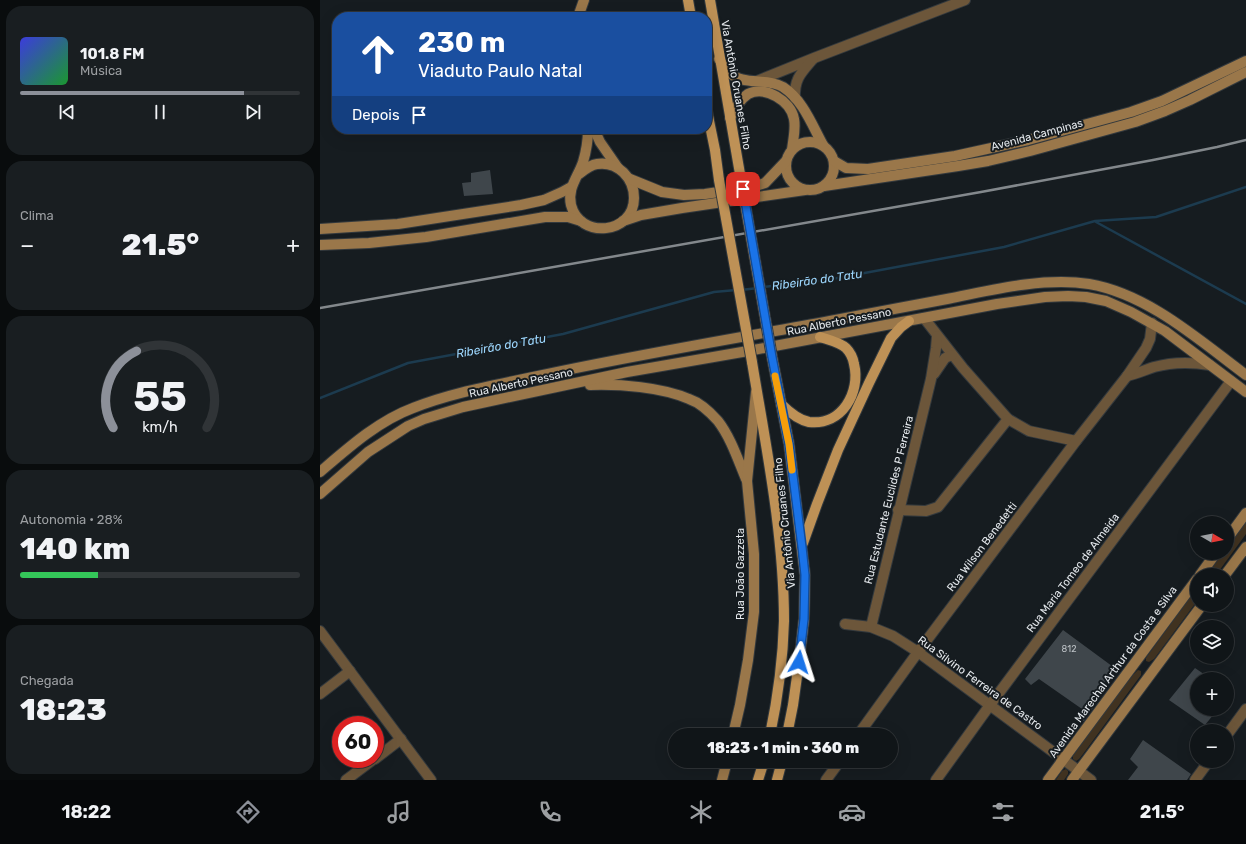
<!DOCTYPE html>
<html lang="pt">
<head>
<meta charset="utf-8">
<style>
	:root { --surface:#101518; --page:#191e21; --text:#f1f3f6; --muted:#9c9fa2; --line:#303437; --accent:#8c9099 }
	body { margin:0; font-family:Rubik,sans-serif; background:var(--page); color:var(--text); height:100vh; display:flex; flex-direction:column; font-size:15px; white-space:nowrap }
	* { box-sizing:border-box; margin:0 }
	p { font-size:13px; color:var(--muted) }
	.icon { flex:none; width:22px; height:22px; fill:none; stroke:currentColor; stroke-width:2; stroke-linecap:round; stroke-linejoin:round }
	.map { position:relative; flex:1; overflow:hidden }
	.details { display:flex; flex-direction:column; gap:6px; padding:6px; background:#090c0d; width:320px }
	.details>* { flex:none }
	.hud { position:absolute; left:12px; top:12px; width:380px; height:122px; border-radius:16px; box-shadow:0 4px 16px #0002,0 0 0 1px var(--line); background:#1a4fa0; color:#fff; overflow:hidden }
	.needle { width:26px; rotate:99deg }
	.tools { position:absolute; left:870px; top:516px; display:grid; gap:8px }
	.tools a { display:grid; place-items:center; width:44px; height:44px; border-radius:50%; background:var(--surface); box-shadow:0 4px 16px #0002,0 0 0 1px var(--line); font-size:20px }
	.speed { position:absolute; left:12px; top:716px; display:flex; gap:8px; font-size:20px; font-weight:700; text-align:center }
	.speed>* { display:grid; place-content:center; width:52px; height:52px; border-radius:50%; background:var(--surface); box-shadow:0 4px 16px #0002,0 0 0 1px var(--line); line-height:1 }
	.speed .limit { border:6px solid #d22; background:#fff; color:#111 }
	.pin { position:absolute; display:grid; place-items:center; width:34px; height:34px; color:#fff; margin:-17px; border-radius:8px; box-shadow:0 2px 6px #0006 }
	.me { position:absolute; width:44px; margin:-22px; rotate:6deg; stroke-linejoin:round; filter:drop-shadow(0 0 3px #0008) }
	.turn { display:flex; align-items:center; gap:14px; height:84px; padding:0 20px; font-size:18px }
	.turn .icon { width:52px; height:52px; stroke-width:2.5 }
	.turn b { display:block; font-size:28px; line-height:34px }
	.then { display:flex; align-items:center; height:38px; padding:0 20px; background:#0003; gap:8px; font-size:15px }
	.big { font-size:30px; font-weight:800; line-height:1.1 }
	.details .card { flex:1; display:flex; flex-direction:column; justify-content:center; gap:6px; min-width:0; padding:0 14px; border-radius:16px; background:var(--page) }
	.details .dial { align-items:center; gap:0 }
	.dial svg { height:104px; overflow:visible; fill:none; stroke:var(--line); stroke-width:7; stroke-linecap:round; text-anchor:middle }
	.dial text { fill:var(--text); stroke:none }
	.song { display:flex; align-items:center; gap:12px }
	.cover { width:48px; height:48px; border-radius:6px; background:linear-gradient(135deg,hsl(240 70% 55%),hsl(130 70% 35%)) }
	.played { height:4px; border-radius:2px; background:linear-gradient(90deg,var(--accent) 80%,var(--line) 80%) }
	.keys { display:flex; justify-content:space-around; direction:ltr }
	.heat { display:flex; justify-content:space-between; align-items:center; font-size:22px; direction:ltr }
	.charge { height:6px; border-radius:3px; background:linear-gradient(90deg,#34c759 28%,var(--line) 0) }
	.trip { position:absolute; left:348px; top:728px; width:230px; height:40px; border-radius:20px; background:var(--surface); box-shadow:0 4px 16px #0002,0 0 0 1px var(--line); font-weight:800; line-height:40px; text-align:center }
	.dock { display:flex; height:64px; justify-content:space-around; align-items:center; background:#06080a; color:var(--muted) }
	.dock .icon { width:28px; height:28px }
	.dock .on { color:var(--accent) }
	.dock b { font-size:18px; color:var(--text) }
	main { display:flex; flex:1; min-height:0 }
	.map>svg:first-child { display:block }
</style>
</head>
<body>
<main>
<section class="details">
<div class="card">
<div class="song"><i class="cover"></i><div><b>101.8 FM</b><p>Música</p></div></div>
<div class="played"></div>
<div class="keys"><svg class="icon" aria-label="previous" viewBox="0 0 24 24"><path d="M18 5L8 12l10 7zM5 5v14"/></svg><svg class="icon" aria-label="pause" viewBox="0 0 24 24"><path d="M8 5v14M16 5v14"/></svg><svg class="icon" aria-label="next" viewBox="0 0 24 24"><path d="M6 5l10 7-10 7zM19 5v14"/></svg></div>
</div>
<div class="card"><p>Clima</p>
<div class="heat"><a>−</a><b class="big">21.5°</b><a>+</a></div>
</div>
<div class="card dial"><svg viewBox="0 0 100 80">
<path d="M14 69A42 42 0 1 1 86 69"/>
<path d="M14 69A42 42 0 0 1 32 10" stroke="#8c9099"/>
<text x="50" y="56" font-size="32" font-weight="700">55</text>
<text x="50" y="72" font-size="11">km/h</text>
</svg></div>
<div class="card"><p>Autonomia · 28%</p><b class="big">140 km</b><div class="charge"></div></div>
<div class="card"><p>Chegada</p><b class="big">18:23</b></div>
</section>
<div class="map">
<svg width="926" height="780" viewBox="0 0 926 780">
	<rect width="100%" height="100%" fill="#161c20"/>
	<g fill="#403220">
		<polygon points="926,521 926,534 896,575 887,575 903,553 907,553 907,547"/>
		<polygon points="877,588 877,601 834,659 829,662 826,661 826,658 828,655"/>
		<polygon points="818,670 821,671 821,675 763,754 759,759 756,761 753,759 753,756 789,706 813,675"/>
		<polygon points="746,769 748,771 748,774 744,780 736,780 742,771"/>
	</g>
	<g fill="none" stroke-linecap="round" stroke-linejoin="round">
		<g stroke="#1c3b4f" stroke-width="2.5">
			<polyline points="776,222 926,304"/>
			<polyline points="443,287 507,280 684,247 775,221 836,217 926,187"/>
			<polyline points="421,290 438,288"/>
			<polyline points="0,398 88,363 243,334 394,292 416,290"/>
		</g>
	</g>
	<g fill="#3f464b">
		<polygon points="170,170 173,194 144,196 142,183 151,182 151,173"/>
		<polygon points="743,630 796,669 779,690 782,693 774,704 775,705 764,721 756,716 762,709 719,679 711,685 705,679"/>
		<polygon points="875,668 891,679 877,679 877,709 898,709 885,725 849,700"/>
		<polygon points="823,740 871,774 867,780 808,780 818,767 810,759"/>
	</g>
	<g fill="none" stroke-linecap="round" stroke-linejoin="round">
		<g stroke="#33393d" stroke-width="12">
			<g id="street">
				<polyline points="437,81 494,58 645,0"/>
				<path d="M475,98C474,79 481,73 493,59"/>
				<polyline points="604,318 643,368 688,419 709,431 756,441"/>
				<polyline points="614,374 625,358 632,355"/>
				<path d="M807,376C816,374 825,370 834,367C852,362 871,362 890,365"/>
				<polyline points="578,510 606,511 618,507 688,419"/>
				<polyline points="525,624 551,627 573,636 598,652 771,780"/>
				<polyline points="551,627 611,379 616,348 617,336"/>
				<polyline points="0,631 111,780"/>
				<polyline points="0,694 30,671"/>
				<polyline points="538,735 598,652 756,441 807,376 826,348 830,339 832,323"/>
				<polyline points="907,735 926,709"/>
				<polyline points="55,759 81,739"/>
				<polyline points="26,780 54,759"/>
				<polyline points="506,780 520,761"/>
				<polyline points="616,780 670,705 911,381"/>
				<polyline points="875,780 889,761"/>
			</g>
		</g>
		<g stroke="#33393d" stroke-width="12">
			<g id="secondary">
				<polyline points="258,17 264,0"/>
				<path d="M399,59C402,63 405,68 408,71C422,87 446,77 463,87C483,100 492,125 503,145"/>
				<path d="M410,118C415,109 419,100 428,94C445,85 471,101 474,119C476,129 473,140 472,150"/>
				<polyline points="274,129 280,142 298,168"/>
				<circle cx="490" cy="166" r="24"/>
				<polyline points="514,161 526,168 548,169 635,156 708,140 811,112 842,101 926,61"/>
				<path d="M259,174C264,170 270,165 277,164C298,161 314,178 314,198C314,234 260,240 251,205C247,188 258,177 263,162C266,152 268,140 268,129"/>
				<polyline points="310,179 342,192 364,195 385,194 433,187 445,183 466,161"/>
				<polyline points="504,186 638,166 668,161 710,151 815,122 845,111 870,100 926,72"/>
				<polyline points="303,221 321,215 362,208 485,190"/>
				<polyline points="0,229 78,224 201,205 224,200 242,192 251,187"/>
				<polyline points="0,245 49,243 106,237 225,217 248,217 261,221"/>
				<path d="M270,385C300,384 341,387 369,399C381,403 390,412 398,421C411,438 418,460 426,479"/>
				<path d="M0,472C28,448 58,421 93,408C133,392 177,385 218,376C315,355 413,339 510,321C549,314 588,306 627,299C671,290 724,277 769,284C828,294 879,340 926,375"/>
				<polyline points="0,494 48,452 88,426 104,419 143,407 307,372 428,351 677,304 725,297 748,296 766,297 786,301 811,312 845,331 926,392"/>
				<polyline points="907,539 926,513"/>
				<polyline points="880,575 896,553"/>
				<polyline points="905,575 926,547"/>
				<polyline points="413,735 420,705 428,660 434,612 434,554 427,481 436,392"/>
				<polyline points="402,780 407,761"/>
				<polyline points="728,780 877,579"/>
				<polyline points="752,780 882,605"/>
			</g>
		</g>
		<g stroke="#33393d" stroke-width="12">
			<g id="primary">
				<polyline points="368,0 371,17"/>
				<polyline points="390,0 420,174"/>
				<polyline points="387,111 395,150 399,180"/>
				<polyline points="452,357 469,444 485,575 484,619 479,662 473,705 467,735"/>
				<path d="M432,362C446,447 464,534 464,621C463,659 458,697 450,735"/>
				<path d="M461,404C468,411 479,420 489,422C522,426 541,392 534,364C533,358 530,352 526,348C519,342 509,340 500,337"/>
				<polyline points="483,543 497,504 518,450 549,383 571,338 581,327 589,321"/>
				<polyline points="438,780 444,761"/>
				<polyline points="457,780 462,761"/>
			</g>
		</g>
		<use href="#street" stroke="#6c563a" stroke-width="10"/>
		<use href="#secondary" stroke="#9a774a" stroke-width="10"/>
		<use href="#primary" stroke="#be9156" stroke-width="10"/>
		<polyline stroke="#83888c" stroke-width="2.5" points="0,308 661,192 833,160 897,147 926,140"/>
		<g stroke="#33393d" stroke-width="12" stroke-linecap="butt">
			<g id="primary-bridge">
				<polyline points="420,174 452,357"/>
				<polyline points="399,180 432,362"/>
			</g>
		</g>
		<use href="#primary-bridge" stroke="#be9156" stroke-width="10"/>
	</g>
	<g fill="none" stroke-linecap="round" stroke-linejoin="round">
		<g stroke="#114b97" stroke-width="10">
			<polyline id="route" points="423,189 452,357 469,444 482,547 485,575 484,619 479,662"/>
		</g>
		<use href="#route" stroke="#1a73e8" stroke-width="7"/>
		<polyline stroke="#f59e0b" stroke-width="7" points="455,376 469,444 472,470"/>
	</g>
	<g text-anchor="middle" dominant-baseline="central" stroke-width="4" stroke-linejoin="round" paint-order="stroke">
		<g font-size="9" fill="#bbc0c4">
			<text x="749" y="649">812</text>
		</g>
		<g font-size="11" fill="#e4e8ec" stroke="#161c20">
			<text transform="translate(416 85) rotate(80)">Via Antônio Cruanes Filho</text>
			<text transform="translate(717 135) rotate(-15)">Avenida Campinas</text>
			<text transform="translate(519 322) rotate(-11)">Rua Alberto Pessano</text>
			<text transform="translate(201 383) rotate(-12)">Rua Alberto Pessano</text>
			<text transform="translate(569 500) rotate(-76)">Rua Estudante Euclides P Ferreira</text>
			<text transform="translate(465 523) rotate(-96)">Via Antônio Cruanes Filho</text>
			<text transform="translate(662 547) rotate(-53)">Rua Wilson Benedetti</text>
			<text transform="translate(753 573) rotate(-53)">Rua Maria Tomeo de Almeida</text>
			<text transform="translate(420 574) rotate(-90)">Rua João Gazzeta</text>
			<text transform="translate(793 672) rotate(-54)">Avenida Marechal Arthur da Costa e Silva</text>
			<text transform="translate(660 683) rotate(36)">Rua Silvino Ferreira de Castro</text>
		</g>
		<g font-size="12" font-style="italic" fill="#9dd7fe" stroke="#161c20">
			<text transform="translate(497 280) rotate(-8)">Ribeirão do Tatu</text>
			<text transform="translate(181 346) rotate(-10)">Ribeirão do Tatu</text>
		</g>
	</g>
</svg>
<div class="tools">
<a><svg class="needle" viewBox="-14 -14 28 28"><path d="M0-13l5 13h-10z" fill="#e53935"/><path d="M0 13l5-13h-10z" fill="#9c9fa2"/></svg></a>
<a><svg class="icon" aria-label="sound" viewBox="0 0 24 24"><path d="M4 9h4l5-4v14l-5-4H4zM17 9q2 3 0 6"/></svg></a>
<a><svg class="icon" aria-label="layers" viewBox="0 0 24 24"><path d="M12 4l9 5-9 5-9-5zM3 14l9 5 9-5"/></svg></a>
<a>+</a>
<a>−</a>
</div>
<div class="speed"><div class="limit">60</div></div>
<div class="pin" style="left:423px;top:189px;background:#d93025"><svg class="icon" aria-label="arrive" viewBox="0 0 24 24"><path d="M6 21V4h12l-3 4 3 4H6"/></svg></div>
<svg class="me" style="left:479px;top:662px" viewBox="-20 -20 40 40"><path d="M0-17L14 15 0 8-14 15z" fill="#1a73e8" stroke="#fff" stroke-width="4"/></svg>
<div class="trip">18:23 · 1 min · 360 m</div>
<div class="hud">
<div class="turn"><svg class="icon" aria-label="ahead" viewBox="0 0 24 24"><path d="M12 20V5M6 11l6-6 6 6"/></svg><div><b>230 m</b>Viaduto Paulo Natal</div></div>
<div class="then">Depois<svg class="icon" aria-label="arrive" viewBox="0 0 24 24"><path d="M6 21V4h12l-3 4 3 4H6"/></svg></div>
</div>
</div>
</main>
<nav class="dock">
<b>18:22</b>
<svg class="icon on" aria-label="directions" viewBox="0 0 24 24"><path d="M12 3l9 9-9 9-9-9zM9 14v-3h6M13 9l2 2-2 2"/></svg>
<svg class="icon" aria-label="music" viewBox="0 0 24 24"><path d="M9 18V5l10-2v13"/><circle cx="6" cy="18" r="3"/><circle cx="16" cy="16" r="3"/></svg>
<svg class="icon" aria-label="phone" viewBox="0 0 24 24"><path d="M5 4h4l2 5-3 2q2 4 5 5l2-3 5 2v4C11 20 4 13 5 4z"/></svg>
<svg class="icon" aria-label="climate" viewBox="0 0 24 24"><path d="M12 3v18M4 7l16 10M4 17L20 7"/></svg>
<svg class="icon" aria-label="car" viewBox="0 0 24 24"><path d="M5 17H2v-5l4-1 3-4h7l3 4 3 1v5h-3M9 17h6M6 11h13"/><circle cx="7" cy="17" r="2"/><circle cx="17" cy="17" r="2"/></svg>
<svg class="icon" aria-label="filters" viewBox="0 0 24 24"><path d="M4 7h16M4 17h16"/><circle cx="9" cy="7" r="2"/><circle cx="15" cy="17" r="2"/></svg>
<b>21.5°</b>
</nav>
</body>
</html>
